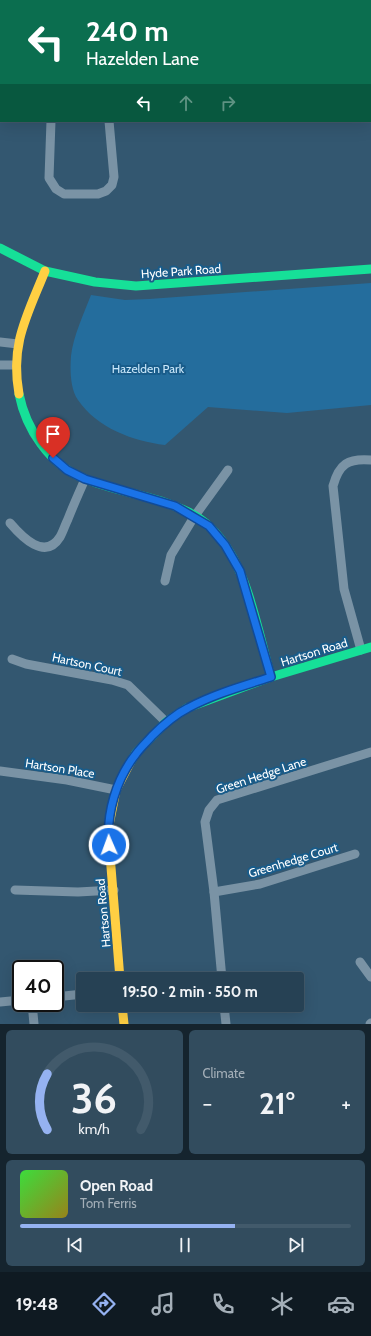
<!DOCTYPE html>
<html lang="en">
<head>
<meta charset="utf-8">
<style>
	:root { --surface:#264154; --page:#324c5e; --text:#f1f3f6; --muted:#a4afb8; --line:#425a6b; --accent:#95b2f1 }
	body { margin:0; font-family:Cabin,sans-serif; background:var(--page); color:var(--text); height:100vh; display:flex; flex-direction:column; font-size:15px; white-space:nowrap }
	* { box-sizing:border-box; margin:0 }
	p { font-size:13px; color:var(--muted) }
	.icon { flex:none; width:22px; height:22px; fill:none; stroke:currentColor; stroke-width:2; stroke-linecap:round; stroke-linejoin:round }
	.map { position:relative; height:1024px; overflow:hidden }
	.side { display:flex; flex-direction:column; gap:6px; padding:6px; background:#15242e; flex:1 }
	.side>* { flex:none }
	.banner { position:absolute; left:0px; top:0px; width:371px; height:122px; box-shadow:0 4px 16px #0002,0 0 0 1px var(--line); background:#0b6e4f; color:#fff; overflow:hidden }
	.speed { position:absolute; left:12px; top:960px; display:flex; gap:8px; font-size:20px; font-weight:700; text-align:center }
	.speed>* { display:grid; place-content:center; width:52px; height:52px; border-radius:50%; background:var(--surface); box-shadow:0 4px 16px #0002,0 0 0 1px var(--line); line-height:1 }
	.speed .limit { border:2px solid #111; border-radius:6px; background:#fff; color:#111 }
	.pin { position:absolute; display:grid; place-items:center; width:34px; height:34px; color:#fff; margin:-41px -17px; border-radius:50% 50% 50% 0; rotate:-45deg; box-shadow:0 0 4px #0007 }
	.pin .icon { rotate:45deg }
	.me { position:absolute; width:44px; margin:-22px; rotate:358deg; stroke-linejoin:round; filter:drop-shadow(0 0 3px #0008) }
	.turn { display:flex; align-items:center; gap:14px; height:84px; padding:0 20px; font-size:18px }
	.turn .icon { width:52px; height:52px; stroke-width:2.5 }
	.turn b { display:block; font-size:28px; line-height:34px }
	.lanes { display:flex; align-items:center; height:38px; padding:0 20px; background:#0003; justify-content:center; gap:20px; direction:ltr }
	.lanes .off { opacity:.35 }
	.big { font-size:30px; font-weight:700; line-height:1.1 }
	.side .tile { flex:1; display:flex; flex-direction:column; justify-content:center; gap:6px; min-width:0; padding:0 14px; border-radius:6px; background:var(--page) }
	.side .dial { align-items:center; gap:0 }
	.dial svg { height:104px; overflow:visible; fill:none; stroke:var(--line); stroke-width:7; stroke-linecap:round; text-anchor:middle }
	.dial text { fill:var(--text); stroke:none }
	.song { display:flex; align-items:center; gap:12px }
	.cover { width:48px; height:48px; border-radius:6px; background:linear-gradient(135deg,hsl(120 70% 55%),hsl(50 70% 35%)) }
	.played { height:4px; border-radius:2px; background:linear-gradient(90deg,var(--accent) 65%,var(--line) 65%) }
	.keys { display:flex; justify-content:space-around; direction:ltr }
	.heat { display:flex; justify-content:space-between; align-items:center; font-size:22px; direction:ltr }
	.side .tiles { flex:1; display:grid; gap:6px; grid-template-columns:1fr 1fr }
	.tile:last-child { grid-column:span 2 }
	.trip { position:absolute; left:76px; top:972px; width:228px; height:40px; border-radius:4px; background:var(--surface); box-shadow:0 4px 16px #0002,0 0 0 1px var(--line); font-weight:700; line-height:40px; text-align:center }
	.dock { display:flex; height:64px; justify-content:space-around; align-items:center; background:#0f1a22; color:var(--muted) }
	.dock .icon { width:28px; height:28px }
	.dock .selected { color:var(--accent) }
	.dock b { font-size:18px; color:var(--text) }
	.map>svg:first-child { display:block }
</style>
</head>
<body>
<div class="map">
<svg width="371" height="1024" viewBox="0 0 371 1024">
	<rect width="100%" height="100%" fill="#335770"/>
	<path fill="#246d9d" d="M371,283V405L287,413L208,407L165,445C133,441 97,428 78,400C70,389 70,369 71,356C73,337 84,313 91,295L125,300L149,299Z"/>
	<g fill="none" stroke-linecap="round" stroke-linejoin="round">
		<g stroke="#7a93a5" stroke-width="9">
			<polyline points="87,0 87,1"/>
			<polyline points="320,0 320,1"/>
			<polyline points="0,10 1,10"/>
			<polyline points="370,71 371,71"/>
			<polyline points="51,121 49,178 56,189 64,194 98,194 106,191 112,185 114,177 109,121"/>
			<polyline points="0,342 18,344"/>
			<polyline points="0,365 15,365"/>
			<path d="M10,523C22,537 45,561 60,537C63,532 65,525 68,519C73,506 79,493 85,479"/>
			<polyline points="165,581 171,555 194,517 228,470"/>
			<path d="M361,650L344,589L333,486C339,464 348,458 371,460"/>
			<polyline points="12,659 26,664 112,680 128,685 166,722"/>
			<polyline points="0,771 67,780 116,790"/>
			<polyline points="15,890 78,892 114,890"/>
			<polyline points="214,892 260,884 355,854"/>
			<polyline points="360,962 371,977"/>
			<polyline points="222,979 214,892 205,822 209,810 217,800 371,752"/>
			<polyline points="55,997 83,994"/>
			<polyline points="0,1002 21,1000"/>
			<polyline points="32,1003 34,1024"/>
			<polyline points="224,1005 226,1024"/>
			<polyline points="370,1024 371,1023"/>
		</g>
		<g stroke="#16e098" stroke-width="9">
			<polyline points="0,248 45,271 95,282 136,286 371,269"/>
			<path d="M19,394C26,429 49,464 83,478C108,489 136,493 161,501C178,507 197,514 210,527C248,563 257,629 271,677"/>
			<polyline points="130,763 136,753 166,722 187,708 271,677 371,647"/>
		</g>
		<g stroke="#ffcf43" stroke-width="9">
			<path d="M19,394C10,344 27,316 45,271"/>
			<polyline points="120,979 108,830 116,790 130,763"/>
			<polyline points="122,1005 124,1024"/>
		</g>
	</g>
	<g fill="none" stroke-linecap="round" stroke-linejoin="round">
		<g stroke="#114b97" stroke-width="10">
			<path id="route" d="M53,458L67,470L85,479L175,506L209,526L225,545L240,571L271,677C243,686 214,694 188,708C174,715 163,725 152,736C147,742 141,747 136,754C116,779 106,814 109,845"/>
		</g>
		<use href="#route" stroke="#1a73e8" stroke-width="7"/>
	</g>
	<g text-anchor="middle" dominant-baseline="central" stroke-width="4" stroke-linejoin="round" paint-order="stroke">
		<g font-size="12" fill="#fff" stroke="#195c8a">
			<text transform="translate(181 271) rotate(-4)">Hyde Park Road</text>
			<text transform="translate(314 652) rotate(-17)">Hartson Road</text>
			<text transform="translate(87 664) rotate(12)">Hartson Court</text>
			<text transform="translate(60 768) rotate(9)">Hartson Place</text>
			<text transform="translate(261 775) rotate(-18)">Green Hedge Lane</text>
			<text transform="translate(293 860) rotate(-17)">Greenhedge Court</text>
			<text transform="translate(103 913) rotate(-95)">Hartson Road</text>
		</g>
		<g font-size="12" fill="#c9e7fa" stroke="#195c8a">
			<text x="148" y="368">Hazelden Park</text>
		</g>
	</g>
</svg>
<div class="speed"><div class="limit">40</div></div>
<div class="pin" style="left:53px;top:458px;background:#d93025"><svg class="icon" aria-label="arrive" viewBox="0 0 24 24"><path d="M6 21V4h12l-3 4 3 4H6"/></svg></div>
<svg class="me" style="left:109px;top:845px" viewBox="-20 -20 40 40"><circle r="17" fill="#1a73e8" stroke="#fff" stroke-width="3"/><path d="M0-11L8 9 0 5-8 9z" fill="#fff"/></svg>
<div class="trip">19:50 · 2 min · 550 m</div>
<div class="banner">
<div class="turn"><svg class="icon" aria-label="left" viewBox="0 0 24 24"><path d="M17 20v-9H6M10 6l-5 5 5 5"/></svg><div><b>240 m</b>Hazelden Lane</div></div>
<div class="lanes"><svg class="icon" aria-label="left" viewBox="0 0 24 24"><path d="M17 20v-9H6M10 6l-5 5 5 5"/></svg><svg class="icon off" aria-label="ahead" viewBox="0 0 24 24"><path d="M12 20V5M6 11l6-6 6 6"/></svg><svg class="icon off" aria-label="right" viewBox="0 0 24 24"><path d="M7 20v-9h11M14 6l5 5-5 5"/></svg></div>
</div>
</div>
<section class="side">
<div class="tiles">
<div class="tile dial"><svg viewBox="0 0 100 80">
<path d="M14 69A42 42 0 1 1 86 69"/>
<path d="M14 69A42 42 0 0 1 14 26" stroke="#95b2f1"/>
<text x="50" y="56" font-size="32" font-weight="700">36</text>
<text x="50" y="72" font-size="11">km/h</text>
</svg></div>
<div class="tile"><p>Climate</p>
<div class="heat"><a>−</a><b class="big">21°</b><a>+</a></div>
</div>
<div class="tile">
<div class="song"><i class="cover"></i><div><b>Open Road</b><p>Tom Ferris</p></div></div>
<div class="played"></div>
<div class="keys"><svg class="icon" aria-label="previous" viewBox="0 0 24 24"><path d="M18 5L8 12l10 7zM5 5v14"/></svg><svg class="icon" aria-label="pause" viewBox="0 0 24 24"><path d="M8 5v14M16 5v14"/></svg><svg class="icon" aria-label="next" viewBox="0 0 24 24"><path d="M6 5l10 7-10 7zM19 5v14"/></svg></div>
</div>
</div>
</section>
<nav class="dock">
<b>19:48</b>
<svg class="icon selected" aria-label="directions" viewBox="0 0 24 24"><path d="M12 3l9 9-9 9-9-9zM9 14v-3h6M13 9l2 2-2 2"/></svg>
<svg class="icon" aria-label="music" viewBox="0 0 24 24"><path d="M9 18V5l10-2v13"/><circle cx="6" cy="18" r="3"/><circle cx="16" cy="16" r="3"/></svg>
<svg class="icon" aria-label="phone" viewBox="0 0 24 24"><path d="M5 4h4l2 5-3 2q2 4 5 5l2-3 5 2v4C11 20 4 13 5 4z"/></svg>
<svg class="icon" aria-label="climate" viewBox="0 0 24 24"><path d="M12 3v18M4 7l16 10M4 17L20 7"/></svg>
<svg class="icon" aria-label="car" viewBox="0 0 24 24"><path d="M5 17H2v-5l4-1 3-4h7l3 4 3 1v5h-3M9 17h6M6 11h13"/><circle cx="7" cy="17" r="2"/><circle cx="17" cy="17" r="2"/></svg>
</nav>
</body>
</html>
